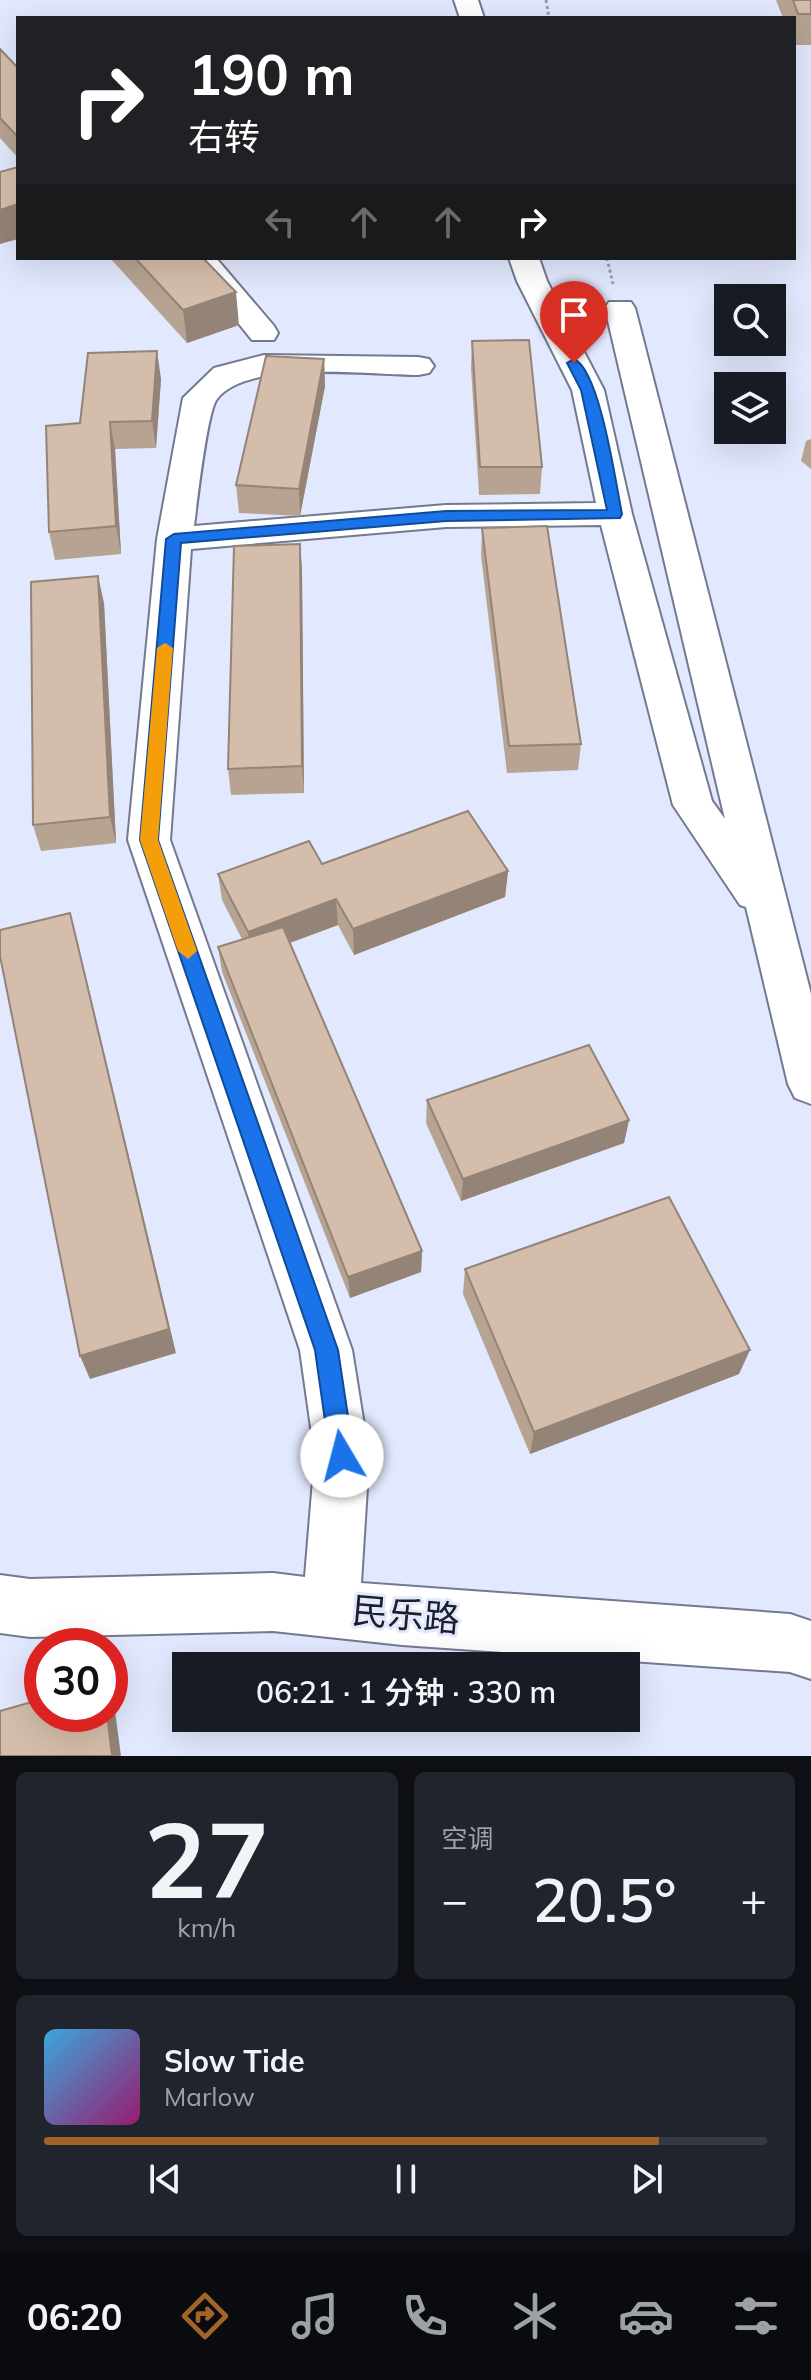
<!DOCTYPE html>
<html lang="zh">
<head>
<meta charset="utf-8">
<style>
	:root { --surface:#171b24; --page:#20242c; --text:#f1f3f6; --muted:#9ea1a6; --line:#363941; --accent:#a26329 }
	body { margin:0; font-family:Mulish,"Noto Sans SC",sans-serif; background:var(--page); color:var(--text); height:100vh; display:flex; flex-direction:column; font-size:30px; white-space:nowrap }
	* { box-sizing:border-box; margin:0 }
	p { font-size:26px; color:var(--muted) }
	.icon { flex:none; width:44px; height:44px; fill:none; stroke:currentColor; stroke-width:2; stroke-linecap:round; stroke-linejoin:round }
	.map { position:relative; height:1756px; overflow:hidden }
	.details { display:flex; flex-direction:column; gap:16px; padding:16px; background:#0d0f14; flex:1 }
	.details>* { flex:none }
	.banner { position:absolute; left:16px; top:16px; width:780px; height:244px; border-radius:0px; box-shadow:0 8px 32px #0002; background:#202124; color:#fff; overflow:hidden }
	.controls { position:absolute; left:714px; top:284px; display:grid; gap:16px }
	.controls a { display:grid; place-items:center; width:72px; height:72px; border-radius:0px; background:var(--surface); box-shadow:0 8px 32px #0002; font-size:40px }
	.speed { position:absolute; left:24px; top:1628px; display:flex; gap:16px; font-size:40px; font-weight:700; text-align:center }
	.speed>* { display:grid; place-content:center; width:104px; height:104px; border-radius:50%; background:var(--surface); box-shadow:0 8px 32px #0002; line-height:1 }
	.speed .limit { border:12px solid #d22; background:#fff; color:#111 }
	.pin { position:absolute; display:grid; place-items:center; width:68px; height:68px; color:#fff; margin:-82px -34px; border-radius:50% 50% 50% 0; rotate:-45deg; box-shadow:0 0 8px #0007 }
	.pin .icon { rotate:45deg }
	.me { position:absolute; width:88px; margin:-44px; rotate:352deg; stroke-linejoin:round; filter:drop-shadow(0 0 6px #0008) }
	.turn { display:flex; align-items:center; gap:28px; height:168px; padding:0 40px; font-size:36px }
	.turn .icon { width:104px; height:104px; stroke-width:2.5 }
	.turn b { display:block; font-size:56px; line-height:68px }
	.lanes { display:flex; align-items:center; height:76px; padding:0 40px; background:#0003; justify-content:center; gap:40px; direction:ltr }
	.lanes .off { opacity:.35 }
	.big { font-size:60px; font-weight:600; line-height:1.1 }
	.details .tile { flex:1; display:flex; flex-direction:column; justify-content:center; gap:12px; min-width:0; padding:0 28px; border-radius:12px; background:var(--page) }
	.details .dial { align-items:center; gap:0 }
	.dial b { font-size:104px; line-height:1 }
	.song { display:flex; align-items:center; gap:24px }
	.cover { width:96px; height:96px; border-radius:12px; background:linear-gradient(135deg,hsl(200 70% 55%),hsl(320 70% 35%)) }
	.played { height:8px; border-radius:4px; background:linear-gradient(90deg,var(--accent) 85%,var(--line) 85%) }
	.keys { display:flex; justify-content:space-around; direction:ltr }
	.heat { display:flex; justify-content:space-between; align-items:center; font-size:44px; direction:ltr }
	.details .tiles { flex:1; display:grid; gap:16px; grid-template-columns:1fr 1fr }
	.tile:last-child { grid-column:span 2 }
	.trip { position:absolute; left:172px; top:1652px; width:468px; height:80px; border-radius:0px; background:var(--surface); box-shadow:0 8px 32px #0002; font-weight:600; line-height:80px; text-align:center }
	.tabs { display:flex; height:128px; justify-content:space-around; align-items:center; background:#090b0e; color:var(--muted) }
	.tabs .icon { width:56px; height:56px }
	.tabs .current { color:var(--accent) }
	.tabs b { font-size:36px; color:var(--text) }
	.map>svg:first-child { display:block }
</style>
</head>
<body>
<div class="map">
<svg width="811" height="1756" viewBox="0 0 811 1756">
	<rect width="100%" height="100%" fill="#e2e8fd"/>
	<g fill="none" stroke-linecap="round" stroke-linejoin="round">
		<g stroke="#737991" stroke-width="4">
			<g id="minor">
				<polygon points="454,0 478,0 484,18 460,18"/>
				<polygon points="186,258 216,258 274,326 278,333 274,340 252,340"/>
				<path d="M509,258H539L547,281L604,390L632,514L712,801L725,819L605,308L609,302H631L635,308L811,994V1104L795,1098L788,1084L746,907L740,905L673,805L601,525L446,527L191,549L170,840L352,1350L369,1456L361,1583L790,1614L811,1621V1679L790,1672L402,1645L273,1631L30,1637L0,1633V1575L30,1579L273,1573L305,1577L315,1456L300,1350L128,840L157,539L183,398L214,368L264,355L418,357L429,359L434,366L429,373L418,375C369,375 247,359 217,399C207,411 197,504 194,526L446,505L596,503L572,390L517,281Z"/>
			</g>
		</g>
		<g stroke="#979bac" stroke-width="3" stroke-dasharray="3 3" stroke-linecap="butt">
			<polyline points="546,0 549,18"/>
			<polyline points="607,258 613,284"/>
		</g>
		<use href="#minor" fill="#fff" fill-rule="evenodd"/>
	</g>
	<g fill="#b6a392">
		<polygon points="776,0 811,0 811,45 794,45 794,18 783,18"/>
		<polygon points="0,49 18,68 18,158 0,138"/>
		<polygon points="110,258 203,258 239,325 187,343"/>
		<polygon points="472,341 542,467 540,494 479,495 471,368"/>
		<polygon points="324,359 325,386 300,516 239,513 236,485"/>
		<polygon points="161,379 156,448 115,449 121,554 55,560 49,532 80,423"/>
		<polygon points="811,439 811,469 801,461 806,441"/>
		<polygon points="482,528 581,744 578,770 507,773 481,555"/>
		<polygon points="300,544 302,571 304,793 231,795 228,769"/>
		<polygon points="104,603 116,843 41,851 33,825"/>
		<polygon points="322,864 508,871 505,897 354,955 338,925 290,943 422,1251 421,1272 350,1298 222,972 218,947 242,939 222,900 218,874"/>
		<polygon points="427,1100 629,1120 624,1143 461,1201 426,1123"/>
		<polygon points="465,1269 739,1374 530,1454 463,1294"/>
	</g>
	<g fill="#948477">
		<polygon points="18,204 18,239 0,244 0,210"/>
		<polygon points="236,292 239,325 187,343 183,310"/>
		<polygon points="157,351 161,379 156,448 152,421"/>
		<polygon points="324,359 325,386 300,516 299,489"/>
		<polygon points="110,422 115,449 121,554 116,526"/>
		<polygon points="300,544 302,571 304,793 302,766"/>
		<polygon points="98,576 104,603 116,843 110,817"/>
		<polygon points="508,871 505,897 354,955 353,929"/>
		<polygon points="336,899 338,925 251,957 248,932"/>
		<polygon points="70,913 78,944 176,1353 90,1379 80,1356"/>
		<polygon points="629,1120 624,1143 461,1201 463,1179"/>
		<polygon points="422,1251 421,1272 350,1298 348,1277"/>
		<polygon points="750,1350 739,1374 530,1454 534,1432"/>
		<polygon points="110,1692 113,1696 121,1756 112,1756 107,1714 110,1714"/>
	</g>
	<g fill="#d4bdaa" stroke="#948477" stroke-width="2">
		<polygon points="793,0 811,0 811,14 798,14"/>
		<polygon points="0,49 18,68 18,137 0,118"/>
		<polygon points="18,167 18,204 0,210 0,172"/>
		<polygon points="135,258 203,258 236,292 183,310"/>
		<polygon points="529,340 542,467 480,467 472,341"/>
		<polygon points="157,351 152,421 110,422 116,526 49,532 46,426 80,423 88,353"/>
		<polygon points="266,356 324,359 299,489 236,485"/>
		<polygon points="547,526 581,744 509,746 482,528"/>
		<polygon points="300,544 302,766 228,769 234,546"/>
		<polygon points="98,576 110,817 33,825 31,582"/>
		<polygon points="468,811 508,871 353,929 336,899 248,932 218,874 309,841 322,864"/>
		<polygon points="70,913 169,1329 80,1356 0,956 0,930"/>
		<polygon points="283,927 422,1251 348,1277 218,947"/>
		<polygon points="589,1045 629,1120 463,1179 427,1100"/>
		<polygon points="669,1197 750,1350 534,1432 465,1269"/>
		<polygon points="42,1699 42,1714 107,1714 112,1756 0,1756 0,1711"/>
	</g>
	<path fill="#1a73e8" stroke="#114b97" stroke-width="2" d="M574,359C600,370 616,485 622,514L620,518L446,521L181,543L158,840L338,1350L354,1456L350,1464L342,1467L334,1464L330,1456L315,1350L140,840L166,539L174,534L446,511L607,510L581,390L567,363Z"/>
	<polygon fill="#f59e0b" points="165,643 173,648 158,840 197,951 188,959 178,951 140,840 157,648"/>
	<g text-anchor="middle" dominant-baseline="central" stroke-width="6" stroke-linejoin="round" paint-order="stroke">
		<g font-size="36" fill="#1d2029" stroke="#e2e8fd">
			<text transform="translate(406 1614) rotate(5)">民乐路</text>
		</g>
	</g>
</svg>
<div class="controls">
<a><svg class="icon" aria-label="search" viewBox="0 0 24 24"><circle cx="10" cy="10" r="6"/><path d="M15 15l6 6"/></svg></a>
<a><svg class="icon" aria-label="layers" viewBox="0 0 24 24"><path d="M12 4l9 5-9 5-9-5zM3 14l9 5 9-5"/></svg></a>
</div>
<div class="speed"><div class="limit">30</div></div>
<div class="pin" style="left:574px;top:363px;background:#d93025"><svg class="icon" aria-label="arrive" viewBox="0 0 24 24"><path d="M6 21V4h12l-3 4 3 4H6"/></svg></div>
<svg class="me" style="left:342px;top:1456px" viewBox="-20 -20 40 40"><circle r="19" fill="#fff"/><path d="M0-13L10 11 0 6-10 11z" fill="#1a73e8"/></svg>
<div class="trip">06:21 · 1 分钟 · 330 m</div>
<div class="banner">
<div class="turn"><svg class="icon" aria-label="right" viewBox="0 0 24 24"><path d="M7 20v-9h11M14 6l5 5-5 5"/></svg><div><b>190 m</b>右转</div></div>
<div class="lanes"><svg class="icon off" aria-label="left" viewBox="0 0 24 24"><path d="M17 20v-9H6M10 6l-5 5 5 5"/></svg><svg class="icon off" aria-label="ahead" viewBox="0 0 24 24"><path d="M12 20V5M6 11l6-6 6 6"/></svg><svg class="icon off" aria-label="ahead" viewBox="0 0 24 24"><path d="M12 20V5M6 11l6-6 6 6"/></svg><svg class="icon" aria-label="right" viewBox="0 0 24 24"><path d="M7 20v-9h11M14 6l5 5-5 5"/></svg></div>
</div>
</div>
<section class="details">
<div class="tiles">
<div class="tile dial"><b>27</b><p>km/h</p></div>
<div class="tile"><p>空调</p>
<div class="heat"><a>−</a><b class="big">20.5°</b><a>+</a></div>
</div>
<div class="tile">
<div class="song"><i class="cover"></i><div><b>Slow Tide</b><p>Marlow</p></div></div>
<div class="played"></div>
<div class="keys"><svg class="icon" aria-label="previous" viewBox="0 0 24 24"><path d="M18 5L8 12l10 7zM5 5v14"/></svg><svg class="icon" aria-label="pause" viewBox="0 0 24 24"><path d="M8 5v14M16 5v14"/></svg><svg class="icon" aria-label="next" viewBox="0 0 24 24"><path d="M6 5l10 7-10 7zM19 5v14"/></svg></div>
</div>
</div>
</section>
<nav class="tabs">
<b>06:20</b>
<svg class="icon current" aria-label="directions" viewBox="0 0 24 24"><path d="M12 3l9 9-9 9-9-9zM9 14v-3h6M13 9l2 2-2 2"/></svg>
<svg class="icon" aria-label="music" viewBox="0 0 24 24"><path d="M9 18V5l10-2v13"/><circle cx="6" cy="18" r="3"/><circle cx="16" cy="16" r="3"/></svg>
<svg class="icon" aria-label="phone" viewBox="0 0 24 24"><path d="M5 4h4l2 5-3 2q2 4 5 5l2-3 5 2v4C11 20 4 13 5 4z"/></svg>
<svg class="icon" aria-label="climate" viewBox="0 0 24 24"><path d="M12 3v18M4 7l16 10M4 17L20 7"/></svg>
<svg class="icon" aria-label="car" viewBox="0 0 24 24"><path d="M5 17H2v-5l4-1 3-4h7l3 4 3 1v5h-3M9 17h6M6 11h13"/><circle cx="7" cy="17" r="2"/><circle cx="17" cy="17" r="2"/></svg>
<svg class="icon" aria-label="filters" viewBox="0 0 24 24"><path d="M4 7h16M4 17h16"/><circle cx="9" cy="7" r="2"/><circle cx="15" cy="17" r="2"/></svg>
</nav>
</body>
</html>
